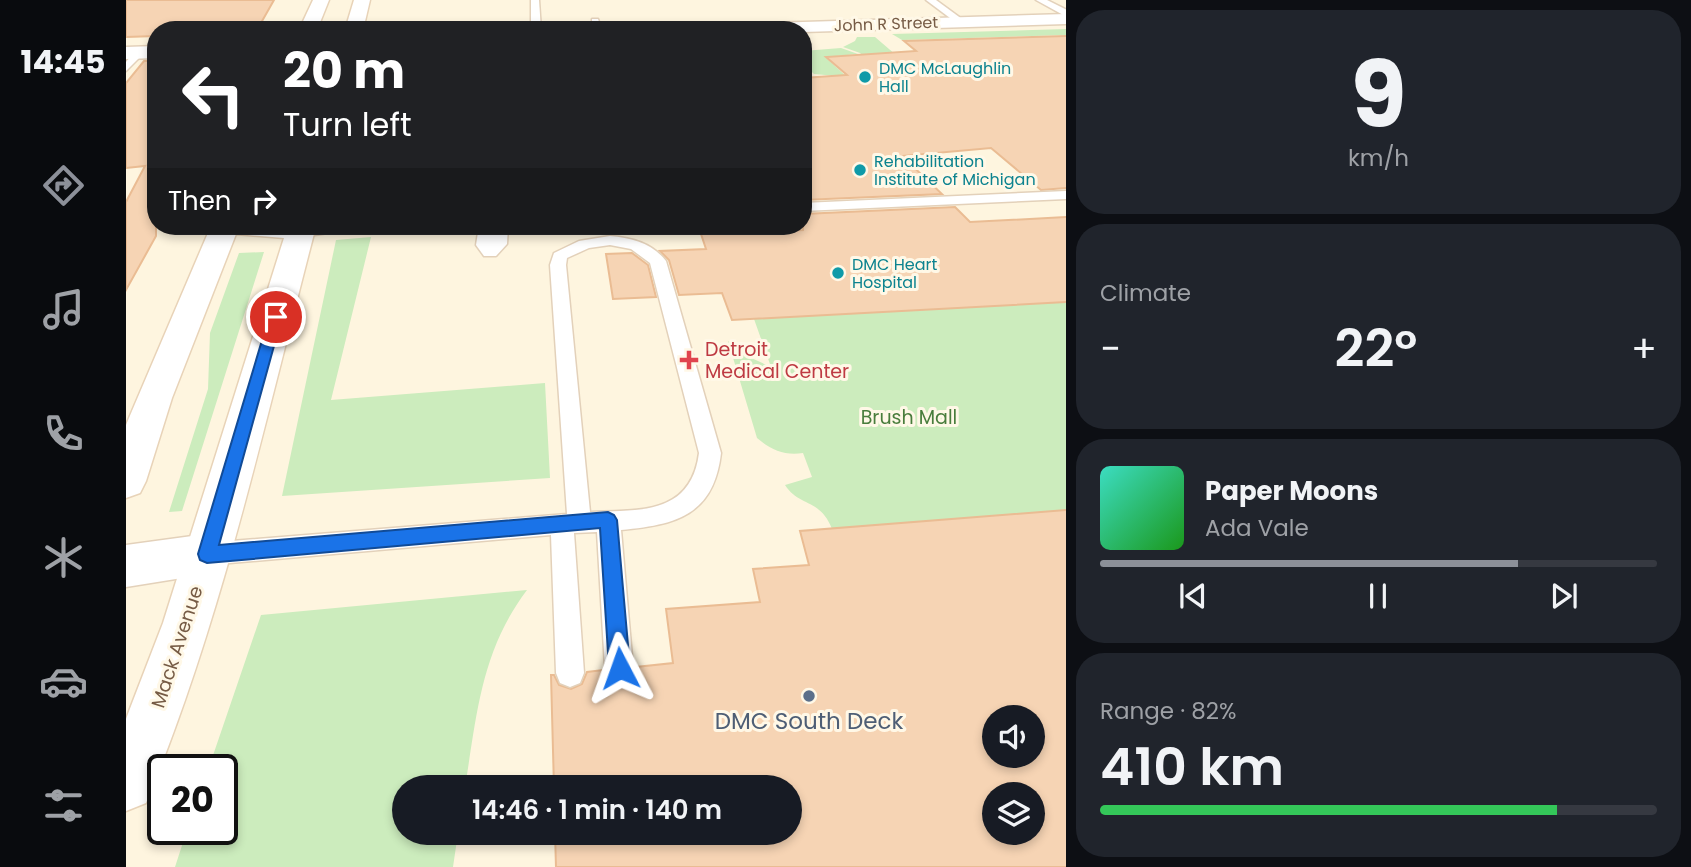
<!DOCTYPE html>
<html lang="en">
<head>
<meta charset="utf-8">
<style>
	:root { --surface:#171b24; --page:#20242c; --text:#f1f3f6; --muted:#9ea1a6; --line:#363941; --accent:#8c9099 }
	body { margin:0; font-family:Poppins,sans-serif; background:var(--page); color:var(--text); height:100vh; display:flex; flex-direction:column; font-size:26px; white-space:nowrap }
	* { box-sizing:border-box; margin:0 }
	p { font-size:23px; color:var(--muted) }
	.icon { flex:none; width:38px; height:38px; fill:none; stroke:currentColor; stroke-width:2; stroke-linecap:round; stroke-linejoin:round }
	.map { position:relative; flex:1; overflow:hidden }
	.sheet { display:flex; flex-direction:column; gap:10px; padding:10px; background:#0d0f14; width:625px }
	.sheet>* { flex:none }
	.guide { position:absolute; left:21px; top:21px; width:665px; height:214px; border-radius:28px; box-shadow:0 4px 10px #0003; background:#202124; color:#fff; overflow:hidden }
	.fabs { position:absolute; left:856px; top:705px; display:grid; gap:14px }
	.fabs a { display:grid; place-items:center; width:63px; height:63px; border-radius:50%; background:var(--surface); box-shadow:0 4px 10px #0003; font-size:35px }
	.speed { position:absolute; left:21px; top:754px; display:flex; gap:14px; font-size:35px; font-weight:700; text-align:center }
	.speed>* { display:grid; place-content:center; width:91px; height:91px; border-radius:50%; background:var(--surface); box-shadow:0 4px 10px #0003; line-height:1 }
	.speed .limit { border:4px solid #111; border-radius:10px; background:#fff; color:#111 }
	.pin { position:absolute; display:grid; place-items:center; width:60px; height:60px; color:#fff; margin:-30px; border:4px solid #fff; border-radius:50%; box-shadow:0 2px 7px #0007 }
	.me { position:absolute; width:77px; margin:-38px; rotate:356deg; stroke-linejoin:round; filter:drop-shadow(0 0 5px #0008) }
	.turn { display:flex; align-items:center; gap:24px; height:147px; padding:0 21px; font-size:32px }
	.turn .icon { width:91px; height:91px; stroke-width:2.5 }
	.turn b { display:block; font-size:49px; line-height:60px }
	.then { display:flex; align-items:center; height:66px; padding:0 21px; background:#0003; gap:14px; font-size:26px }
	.big { font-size:52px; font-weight:600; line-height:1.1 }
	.sheet .card { flex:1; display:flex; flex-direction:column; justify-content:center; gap:10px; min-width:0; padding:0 24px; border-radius:28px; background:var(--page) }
	.sheet .dial { align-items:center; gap:0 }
	.dial b { font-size:91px; line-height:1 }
	.song { display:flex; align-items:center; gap:21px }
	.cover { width:84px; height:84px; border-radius:10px; background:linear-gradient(135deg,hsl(170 70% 55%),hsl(120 70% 35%)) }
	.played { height:7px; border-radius:4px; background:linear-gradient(90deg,var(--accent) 75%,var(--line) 75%) }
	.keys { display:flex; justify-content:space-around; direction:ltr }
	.heat { display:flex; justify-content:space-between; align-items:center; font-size:38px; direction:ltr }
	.charge { height:10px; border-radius:5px; background:linear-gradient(90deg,#34c759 82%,var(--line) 0) }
	.trip { position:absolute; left:266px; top:775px; width:410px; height:70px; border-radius:35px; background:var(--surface); box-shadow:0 4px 10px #0003; font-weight:600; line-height:70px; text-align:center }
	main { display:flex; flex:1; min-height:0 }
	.tabs { display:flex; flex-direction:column; width:126px; justify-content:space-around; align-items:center; background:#090b0e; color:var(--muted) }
	.tabs .icon { width:49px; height:49px }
	.tabs .on { color:var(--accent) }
	.tabs b { font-size:32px; color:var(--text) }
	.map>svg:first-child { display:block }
</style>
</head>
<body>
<main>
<nav class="tabs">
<b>14:45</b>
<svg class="icon on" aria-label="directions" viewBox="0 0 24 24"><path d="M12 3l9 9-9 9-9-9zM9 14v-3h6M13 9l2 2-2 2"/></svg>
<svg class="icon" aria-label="music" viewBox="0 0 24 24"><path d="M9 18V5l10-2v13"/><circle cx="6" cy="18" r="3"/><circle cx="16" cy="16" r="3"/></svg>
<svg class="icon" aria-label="phone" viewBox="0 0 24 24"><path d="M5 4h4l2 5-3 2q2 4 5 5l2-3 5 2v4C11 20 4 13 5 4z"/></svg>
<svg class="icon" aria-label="climate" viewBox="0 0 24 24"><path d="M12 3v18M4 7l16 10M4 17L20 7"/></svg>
<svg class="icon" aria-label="car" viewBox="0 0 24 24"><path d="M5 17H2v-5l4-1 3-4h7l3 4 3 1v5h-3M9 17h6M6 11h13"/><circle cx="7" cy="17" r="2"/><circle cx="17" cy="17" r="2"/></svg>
<svg class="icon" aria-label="filters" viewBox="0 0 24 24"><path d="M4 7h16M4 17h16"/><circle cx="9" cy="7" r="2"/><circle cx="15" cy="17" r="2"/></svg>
</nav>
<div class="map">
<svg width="941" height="867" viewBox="0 0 941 867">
	<rect width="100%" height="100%" fill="#fef5df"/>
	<g fill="#ccecbd">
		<polygon points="941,29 940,35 776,40 766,34"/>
		<polygon points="731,37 749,37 770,55 781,96 734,53 717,47 729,41"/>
		<polygon points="715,48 732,54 699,57 721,77 688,74 677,63 677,51"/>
		<polygon points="245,237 205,400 419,383 424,478 156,496 210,240"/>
		<polygon points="138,252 56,511 43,512 82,389 84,333 113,253"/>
		<path d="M940,302V510L706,529C694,498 673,507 659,485L686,477L677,453C659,456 645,450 631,438L602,341L621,356L645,367L628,319Z"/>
		<path d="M401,590C355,651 351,714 339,787L278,788V833H332L327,867H49L61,830H96V770H82L135,615Z"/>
	</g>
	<g fill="#f6d4b4" stroke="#eabc93" stroke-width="2" fill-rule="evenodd">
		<polygon points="0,0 148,0 131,30 30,30 30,36 0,37"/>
		<polygon points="941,36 941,188 915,190 865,148 776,156 816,194 677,200 677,78 721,75 700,57 790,51 778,41"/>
		<polygon points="18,61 30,61 30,236 0,290 0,202 19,166 0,168 0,83"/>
		<polygon points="829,207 844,222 941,217 941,302 606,320 596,293 553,295 543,260 534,251 580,249 573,228 616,226 619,233 677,230 677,214"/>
		<polygon points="506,253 522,265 530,297 487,299 480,254"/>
		<path d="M941,510V867H430L429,833H663V788H428L425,675H428L433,685L445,689L456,684L461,672L477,670L482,680L494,684L505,679L510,667L547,663L540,609L634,602L627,569L683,565L674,531ZM868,718H906V756H868ZM868,794H906V833H868Z"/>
	</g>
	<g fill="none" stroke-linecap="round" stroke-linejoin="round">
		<g stroke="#e3d1ba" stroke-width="3">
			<g id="service">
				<polygon points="405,0 413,0 415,30 405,30"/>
				<polygon points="800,0 810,0 840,22 832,24"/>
				<polygon points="910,0 921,0 941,10 941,17"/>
				<polygon points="466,19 472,19 476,30 466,30"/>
				<polygon points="9,51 18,53 0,71 0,62"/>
				<polygon points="941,191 941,199 677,211 677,203"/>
				<polygon points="353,226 382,226 381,244 370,256 358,256 350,245"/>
				<path d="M484,236C506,238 526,243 540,261L595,453C588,515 550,525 495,530L507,668L503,678L493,682L483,678L479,668L471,532L448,533L458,673L454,683L444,687L434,683L430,673L425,535L81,565L72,562L69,554L72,546L81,543L441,514L424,265L428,253L453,241ZM484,245L505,249L524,263L573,453C565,515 514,510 464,512L440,265L441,258L463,248Z"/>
			</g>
		</g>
		<g stroke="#e3d1ba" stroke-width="3">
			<polygon id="minor" points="163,226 213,226 209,232 175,237 165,235 161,229"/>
		</g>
		<g stroke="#e3d1ba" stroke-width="3">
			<g id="tertiary">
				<polygon points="941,14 941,24 677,32 677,30 571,30 580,25"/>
				<polygon points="30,46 30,58 0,59 0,47"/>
				<polygon points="81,534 97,540 103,554 97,568 81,574 0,587 0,545"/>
			</g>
		</g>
		<g stroke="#e8d3b8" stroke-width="3">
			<g id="secondary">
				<polygon points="187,0 203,0 191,30 173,30"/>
				<polygon points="228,0 244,0 237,30 219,30"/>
				<path d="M85,226H190C139,420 97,618 20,803L0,811V719L37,623L158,238L110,234L46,398L20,481L14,493L0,498V425Z"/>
			</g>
		</g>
		<use href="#service" fill="#fff" fill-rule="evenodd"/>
		<use href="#minor" fill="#fff" fill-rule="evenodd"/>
		<use href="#tertiary" fill="#fff" fill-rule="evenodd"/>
		<use href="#secondary" fill="#fff" fill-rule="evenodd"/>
	</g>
	<polygon fill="#1a73e8" stroke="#114b97" stroke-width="2" points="150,313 156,317 93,545 482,512 488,515 491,520 504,668 501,676 494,679 486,676 483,668 474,528 81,563 74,560 72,554 143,317"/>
	<g fill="#0f9aa8" stroke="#fff8e7" stroke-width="2.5">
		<circle cx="739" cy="77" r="7"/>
		<circle cx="734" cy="170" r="7"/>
		<circle cx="712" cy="273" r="7"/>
	</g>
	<path fill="#e0444e" stroke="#fff8e7" stroke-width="2.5" d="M559.5 349.5h7v7h7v7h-7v7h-7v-7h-7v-7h7z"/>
	<circle fill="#5c6f8a" stroke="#fff8e7" stroke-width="2.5" cx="683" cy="696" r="7"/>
	<g text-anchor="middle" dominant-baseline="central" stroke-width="6" stroke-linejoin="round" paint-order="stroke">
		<g font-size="16" fill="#765b45" stroke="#fff8e7">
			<text transform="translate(760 24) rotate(-2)">John R Street</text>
		</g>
		<g font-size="16" fill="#0d838f" stroke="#fff8e7" text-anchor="start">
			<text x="753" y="68">DMC McLaughlin<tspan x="753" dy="18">Hall</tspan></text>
			<text x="748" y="161">Rehabilitation<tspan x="748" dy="18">Institute of Michigan</tspan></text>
			<text x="726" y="264">DMC Heart<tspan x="726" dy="18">Hospital</tspan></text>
		</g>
		<g font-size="19" fill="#be3a42" stroke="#fff8e7" text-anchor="start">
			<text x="579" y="349">Detroit<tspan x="579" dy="22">Medical Center</tspan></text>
		</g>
		<g font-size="19" fill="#497d3c" stroke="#fff8e7">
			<text x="783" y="417">Brush Mall</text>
		</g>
		<g font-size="19" fill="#765b45" stroke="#fff8e7">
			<text transform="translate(51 647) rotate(-72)">Mack Avenue</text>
		</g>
		<g font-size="23" fill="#4e5e75" stroke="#fff8e7">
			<text x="683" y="721">DMC South Deck</text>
		</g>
	</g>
</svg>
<div class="fabs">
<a><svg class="icon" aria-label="sound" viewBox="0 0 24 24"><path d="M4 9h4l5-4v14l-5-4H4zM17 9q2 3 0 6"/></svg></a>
<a><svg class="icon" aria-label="layers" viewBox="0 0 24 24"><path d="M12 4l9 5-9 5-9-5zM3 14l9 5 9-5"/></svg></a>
</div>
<div class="speed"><div class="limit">20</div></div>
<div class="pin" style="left:150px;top:317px;background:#d93025"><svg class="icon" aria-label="arrive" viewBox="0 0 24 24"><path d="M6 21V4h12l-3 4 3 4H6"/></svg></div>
<svg class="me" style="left:494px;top:668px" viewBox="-20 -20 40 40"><path d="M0-17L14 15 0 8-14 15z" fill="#1a73e8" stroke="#fff" stroke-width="4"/></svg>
<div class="trip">14:46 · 1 min · 140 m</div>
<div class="guide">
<div class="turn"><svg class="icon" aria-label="left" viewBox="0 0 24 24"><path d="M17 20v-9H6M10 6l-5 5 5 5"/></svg><div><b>20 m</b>Turn left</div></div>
<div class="then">Then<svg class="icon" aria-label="right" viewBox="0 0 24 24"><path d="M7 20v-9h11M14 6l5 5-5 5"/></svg></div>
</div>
</div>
<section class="sheet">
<div class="card dial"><b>9</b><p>km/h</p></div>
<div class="card"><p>Climate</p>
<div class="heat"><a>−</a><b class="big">22°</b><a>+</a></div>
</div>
<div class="card">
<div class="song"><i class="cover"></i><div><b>Paper Moons</b><p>Ada Vale</p></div></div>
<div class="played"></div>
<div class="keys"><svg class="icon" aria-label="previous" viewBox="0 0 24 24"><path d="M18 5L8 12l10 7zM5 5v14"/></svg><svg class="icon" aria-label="pause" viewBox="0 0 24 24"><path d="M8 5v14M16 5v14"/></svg><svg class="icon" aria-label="next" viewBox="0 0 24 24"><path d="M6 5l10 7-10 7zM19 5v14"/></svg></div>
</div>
<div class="card"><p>Range · 82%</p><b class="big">410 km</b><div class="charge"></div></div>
</section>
</main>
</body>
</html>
